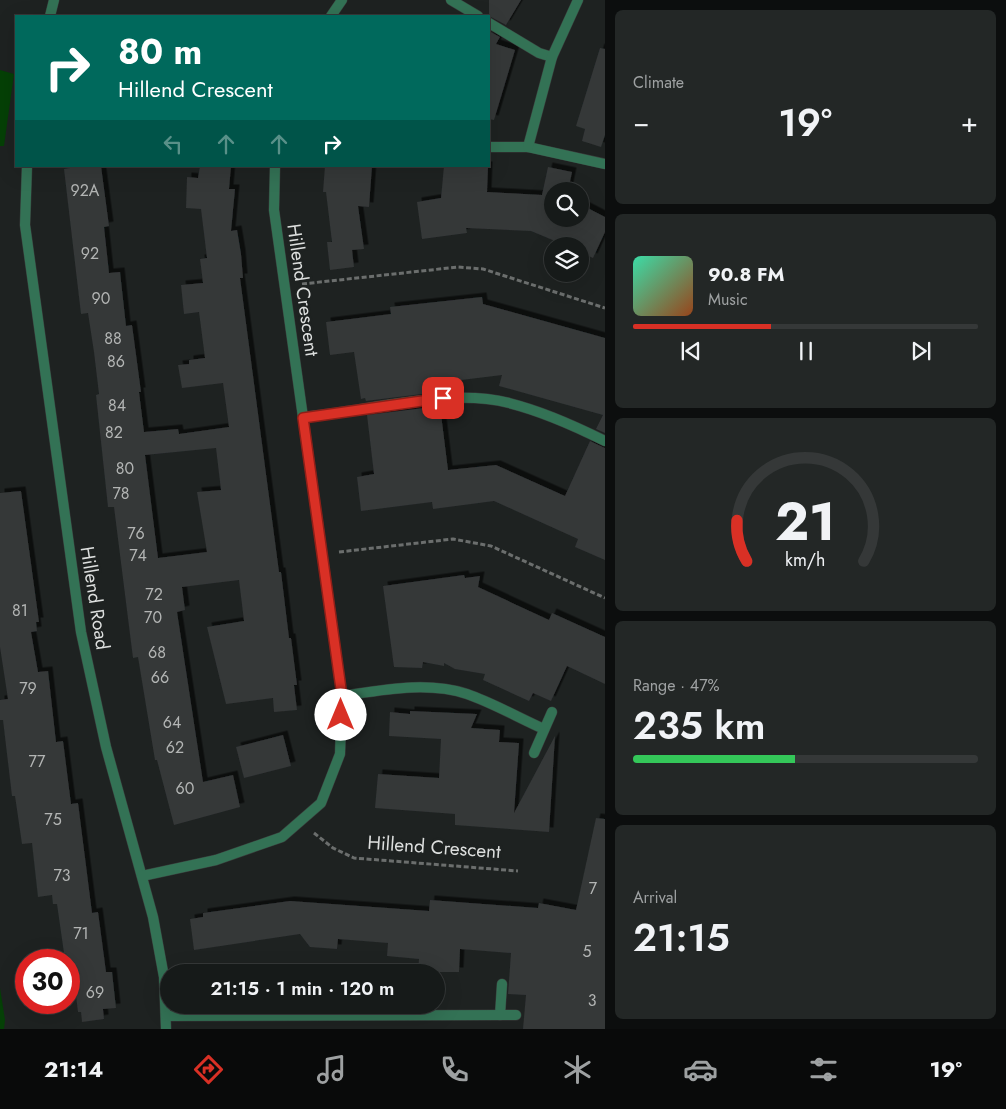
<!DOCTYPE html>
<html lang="en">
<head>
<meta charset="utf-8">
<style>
	:root { --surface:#161a19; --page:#232726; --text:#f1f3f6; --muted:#9ea1a2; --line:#353838; --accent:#d93025 }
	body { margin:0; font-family:Jost,sans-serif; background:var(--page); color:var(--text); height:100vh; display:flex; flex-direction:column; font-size:19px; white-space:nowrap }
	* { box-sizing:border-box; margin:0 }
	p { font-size:16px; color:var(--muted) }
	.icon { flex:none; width:28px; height:28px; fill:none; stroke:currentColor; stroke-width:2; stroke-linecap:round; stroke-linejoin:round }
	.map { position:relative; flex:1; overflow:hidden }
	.side { display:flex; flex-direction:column; gap:10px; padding:10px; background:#0c0e0e; width:401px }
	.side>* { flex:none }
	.guide { position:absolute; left:15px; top:15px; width:475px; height:152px; border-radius:0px; box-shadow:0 5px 20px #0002,0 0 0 1px var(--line); background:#00695c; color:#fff; overflow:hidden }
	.tools { position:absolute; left:544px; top:182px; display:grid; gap:10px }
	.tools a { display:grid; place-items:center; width:45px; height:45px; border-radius:50%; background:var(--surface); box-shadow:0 5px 20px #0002,0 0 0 1px var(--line); font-size:25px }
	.speed { position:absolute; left:15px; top:949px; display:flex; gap:10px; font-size:25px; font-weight:700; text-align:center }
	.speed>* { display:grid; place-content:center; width:65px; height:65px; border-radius:50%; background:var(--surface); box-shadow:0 5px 20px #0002,0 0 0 1px var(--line); line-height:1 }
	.speed .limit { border:8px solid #d22; background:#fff; color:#111 }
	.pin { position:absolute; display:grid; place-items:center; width:42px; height:42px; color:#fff; margin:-21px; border-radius:10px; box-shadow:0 2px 8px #0006 }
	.me { position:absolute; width:55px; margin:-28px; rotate:0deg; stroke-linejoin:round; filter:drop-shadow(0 0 4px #0008) }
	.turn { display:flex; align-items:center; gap:18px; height:105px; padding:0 20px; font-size:22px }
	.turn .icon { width:65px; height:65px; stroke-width:2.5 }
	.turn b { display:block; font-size:35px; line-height:42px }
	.lanes { display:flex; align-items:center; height:48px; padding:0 20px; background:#0003; justify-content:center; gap:25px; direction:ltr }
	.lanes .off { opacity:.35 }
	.big { font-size:38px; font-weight:600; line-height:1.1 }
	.side .card { flex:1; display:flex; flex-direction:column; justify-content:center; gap:8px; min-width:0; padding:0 18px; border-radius:8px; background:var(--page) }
	.side .dial { align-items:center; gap:0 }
	.dial svg { height:130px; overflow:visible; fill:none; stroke:var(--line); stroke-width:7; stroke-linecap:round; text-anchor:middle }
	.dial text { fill:var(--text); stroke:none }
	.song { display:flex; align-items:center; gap:15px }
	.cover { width:60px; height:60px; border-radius:8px; background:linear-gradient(135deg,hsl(160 70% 55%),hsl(20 70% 35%)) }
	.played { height:5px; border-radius:2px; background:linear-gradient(90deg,var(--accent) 40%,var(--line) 40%) }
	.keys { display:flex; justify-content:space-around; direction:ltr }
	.heat { display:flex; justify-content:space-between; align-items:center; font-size:28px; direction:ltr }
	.charge { height:8px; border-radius:4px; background:linear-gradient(90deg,#34c759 47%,var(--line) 0) }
	.trip { position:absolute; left:160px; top:964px; width:285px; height:50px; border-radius:25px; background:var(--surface); box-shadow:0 5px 20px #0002,0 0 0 1px var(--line); font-weight:600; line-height:50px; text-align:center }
	.dock { display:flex; height:80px; justify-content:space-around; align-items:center; background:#090a0a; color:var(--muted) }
	.dock .icon { width:35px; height:35px }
	.dock .on { color:var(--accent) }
	.dock b { font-size:22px; color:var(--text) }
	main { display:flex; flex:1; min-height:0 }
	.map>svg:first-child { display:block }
</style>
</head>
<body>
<main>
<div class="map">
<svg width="605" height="1029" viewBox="0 0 605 1029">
	<defs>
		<filter id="shadow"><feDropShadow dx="4.5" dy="-4.5" stdDeviation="0" flood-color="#0009"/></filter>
	</defs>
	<rect width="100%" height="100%" fill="#1e2221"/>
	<g fill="#054006">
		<polygon points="0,70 14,74 4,146 0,146"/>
		<polygon points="0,988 5,1020 4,1029 0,1029"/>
	</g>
	<g fill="#343738" fill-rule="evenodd" filter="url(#shadow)">
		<polygon points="489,0 521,0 506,25 489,16"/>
		<polygon points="489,31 500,37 496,44 515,50 494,120 489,119"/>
		<polygon points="600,48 605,49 605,135 601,147 582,141 585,129 576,126"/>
		<path d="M82,166H101L109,226L104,227L109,273L120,272L126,326L132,325L141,392H139L144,432L178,429L179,434L229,427L223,383L182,388L178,365L189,364V360L205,358L199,312L184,314L181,285L203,283L200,259L207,258L201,209L186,208L187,177L198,178L200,166H231L229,189H235L231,231L237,230L241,254L243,278H240L279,572H281L289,638H291L297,685H294L297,710L274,712L273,698L226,704L207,627L244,621L239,580L182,587L185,610L177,612L203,782L233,775L240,807L174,825L157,760H155L138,657L133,658L114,507H108L96,395L99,394L94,352L88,313L81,314L64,169ZM216,448L221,490L197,492L207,552L158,558L145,455Z"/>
		<polygon points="325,166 372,166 369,207 358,206 364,249 352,250 354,267 330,270 327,242 332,242 326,192 323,192"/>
		<polygon points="444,166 488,166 487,192 542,195 548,167 572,172 568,191 552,191 552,219 580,219 580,204 605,217 605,232 593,258 580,252 580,246 567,246 531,231 466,228 467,233 422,239 417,202 441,198"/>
		<polygon points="482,297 483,304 605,338 605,433 596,429 603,415 499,386 502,375 437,383 438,392 366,401 365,398 361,399 354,352 330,355 326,322 391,314 390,307"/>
		<polygon points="440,406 448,470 496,465 565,496 590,441 605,448 605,560 575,547 578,539 494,501 433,509 432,502 361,511 357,477 374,474 367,415"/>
		<polygon points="21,491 39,622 36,622 37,631 31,632 38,672 48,671 56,742 63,741 71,804 78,803 92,913 98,912 106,972 112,972 116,1008 103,1009 104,1019 82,1022 81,1012 78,1012 72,963 69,964 66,953 64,953 57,904 53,904 52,895 38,897 32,843 22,844 15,796 12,796 3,720 0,720 0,700 8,699 0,647 0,493"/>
		<polygon points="464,575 465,578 480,576 478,587 549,620 552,613 605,637 605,684 567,666 551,701 533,693 529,701 483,680 485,674 455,669 444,663 444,666 423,662 422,668 394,667 383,586"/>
		<polygon points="410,711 477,714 471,728 500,730 499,742 519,743 514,813 555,736 549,832 455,825 455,814 375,808 378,774 439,778 441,739 389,736 390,712 410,714"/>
		<polygon points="283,735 291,766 244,778 236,747"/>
		<polygon points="596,818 605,819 605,1029 523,1029 526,995 508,994 511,953 460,949 459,972 418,972 419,959 387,956 388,943 338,939 337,949 310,947 300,934 194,950 190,919 203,917 203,913 290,901 429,911 430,900 538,908 539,903 576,910"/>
	</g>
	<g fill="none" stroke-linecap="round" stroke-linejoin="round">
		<g stroke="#393c3b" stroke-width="11">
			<g id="minor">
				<polyline points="451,0 478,16"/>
				<polyline points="50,16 54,0"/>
				<polyline points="331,16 342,0"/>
				<polyline points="489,23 539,53 552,57"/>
				<polyline points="489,147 528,147 605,164"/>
				<polyline points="528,147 552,57 578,0"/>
				<polyline points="27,166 25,225 81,632 106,747 153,917 164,977 166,1029"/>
				<path d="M303,417C365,412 448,387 509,403C541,411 575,426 605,441"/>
				<path d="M342,696C383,690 427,681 467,694C493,703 519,718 544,729"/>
				<polyline points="534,753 552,712"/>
				<polyline points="142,876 216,860 282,837 321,803 340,754 342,696 274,210 275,166"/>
				<polyline points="500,1015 502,984"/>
				<polyline points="166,1016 516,1015"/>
			</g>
		</g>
		<g stroke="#6b6e6d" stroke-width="3" stroke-dasharray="5 2.5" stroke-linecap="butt">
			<polyline points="302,284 458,267 483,269 605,308"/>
			<polyline points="339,552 453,539 491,546 605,598"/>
			<polyline points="314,833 333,848 354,858 518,871"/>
		</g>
		<use href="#minor" stroke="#337255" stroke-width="10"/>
	</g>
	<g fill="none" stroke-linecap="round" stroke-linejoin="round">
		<g stroke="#8d1f18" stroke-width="12">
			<polyline id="route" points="341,715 342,696 303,418 443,398"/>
		</g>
		<use href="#route" stroke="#d93025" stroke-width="9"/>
	</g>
	<g text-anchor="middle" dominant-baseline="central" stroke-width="5" stroke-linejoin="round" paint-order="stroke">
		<g font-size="16" fill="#b3b5b4">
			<text x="85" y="190">92A</text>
			<text x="90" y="253">92</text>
			<text x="101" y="298">90</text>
			<text x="113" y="338">88</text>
			<text x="116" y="361">86</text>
			<text x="117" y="405">84</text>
			<text x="114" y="432">82</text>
			<text x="125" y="468">80</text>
			<text x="121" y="493">78</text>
			<text x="136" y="533">76</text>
			<text x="138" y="555">74</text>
			<text x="154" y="594">72</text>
			<text x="20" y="610">81</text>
			<text x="153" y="617">70</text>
			<text x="157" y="652">68</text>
			<text x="160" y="677">66</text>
			<text x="28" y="688">79</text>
			<text x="172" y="722">64</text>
			<text x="175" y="747">62</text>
			<text x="37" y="761">77</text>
			<text x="185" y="788">60</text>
			<text x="53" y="819">75</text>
			<text x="62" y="875">73</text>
			<text x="593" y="888">7</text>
			<text x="81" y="933">71</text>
			<text x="587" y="951">5</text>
			<text x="95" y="992">69</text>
			<text x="592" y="1000">3</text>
		</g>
		<g font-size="19" fill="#dddfde" stroke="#1e2221">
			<text transform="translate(303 290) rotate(82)">Hillend Crescent</text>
			<text transform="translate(95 598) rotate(81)">Hillend Road</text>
			<text transform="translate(434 847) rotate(4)">Hillend Crescent</text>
		</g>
	</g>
</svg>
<div class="tools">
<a><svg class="icon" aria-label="search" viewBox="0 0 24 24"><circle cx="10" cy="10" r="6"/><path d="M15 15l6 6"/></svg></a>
<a><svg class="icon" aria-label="layers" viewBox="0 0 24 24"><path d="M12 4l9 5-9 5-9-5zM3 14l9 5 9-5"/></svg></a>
</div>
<div class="speed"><div class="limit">30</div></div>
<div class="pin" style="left:443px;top:398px;background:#d93025"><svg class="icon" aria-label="arrive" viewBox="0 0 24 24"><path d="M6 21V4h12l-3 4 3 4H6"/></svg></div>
<svg class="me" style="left:341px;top:715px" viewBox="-20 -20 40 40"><circle r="19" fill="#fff"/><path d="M0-13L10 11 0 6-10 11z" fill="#d93025"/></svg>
<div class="trip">21:15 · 1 min · 120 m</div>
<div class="guide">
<div class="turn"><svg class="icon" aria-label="right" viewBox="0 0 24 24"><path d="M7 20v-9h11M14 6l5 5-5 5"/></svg><div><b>80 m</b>Hillend Crescent</div></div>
<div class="lanes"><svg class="icon off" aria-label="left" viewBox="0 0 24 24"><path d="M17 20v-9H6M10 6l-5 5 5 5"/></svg><svg class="icon off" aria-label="ahead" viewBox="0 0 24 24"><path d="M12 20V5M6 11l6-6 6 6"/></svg><svg class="icon off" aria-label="ahead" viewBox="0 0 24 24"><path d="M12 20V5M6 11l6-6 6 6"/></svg><svg class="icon" aria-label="right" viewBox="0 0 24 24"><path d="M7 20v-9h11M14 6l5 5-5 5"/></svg></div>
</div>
</div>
<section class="side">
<div class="card"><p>Climate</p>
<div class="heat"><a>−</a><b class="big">19°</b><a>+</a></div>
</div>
<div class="card">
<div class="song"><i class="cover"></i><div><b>90.8 FM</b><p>Music</p></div></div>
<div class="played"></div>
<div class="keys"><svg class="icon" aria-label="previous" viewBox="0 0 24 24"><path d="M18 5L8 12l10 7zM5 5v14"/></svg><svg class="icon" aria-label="pause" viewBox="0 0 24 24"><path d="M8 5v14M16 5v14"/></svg><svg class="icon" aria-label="next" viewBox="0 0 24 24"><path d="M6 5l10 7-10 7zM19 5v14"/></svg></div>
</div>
<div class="card dial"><svg viewBox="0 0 100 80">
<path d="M14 69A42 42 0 1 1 86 69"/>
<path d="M14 69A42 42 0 0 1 8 44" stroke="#d93025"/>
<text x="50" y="56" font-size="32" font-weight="700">21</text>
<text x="50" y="72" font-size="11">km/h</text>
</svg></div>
<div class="card"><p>Range · 47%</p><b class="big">235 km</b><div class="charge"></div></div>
<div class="card"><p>Arrival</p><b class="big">21:15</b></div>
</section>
</main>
<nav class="dock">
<b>21:14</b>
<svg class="icon on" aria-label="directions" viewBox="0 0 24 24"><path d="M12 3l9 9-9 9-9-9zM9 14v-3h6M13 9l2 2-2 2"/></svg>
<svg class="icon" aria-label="music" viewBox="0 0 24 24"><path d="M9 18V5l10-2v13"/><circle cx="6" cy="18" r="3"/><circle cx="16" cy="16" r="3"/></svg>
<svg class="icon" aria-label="phone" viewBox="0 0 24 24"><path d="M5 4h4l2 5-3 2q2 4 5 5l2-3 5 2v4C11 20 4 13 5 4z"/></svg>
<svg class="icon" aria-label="climate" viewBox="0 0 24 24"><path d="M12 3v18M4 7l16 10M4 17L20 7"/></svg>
<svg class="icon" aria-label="car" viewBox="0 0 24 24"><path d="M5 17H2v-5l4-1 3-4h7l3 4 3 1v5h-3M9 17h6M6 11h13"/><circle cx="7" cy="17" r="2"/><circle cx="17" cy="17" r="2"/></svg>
<svg class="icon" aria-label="filters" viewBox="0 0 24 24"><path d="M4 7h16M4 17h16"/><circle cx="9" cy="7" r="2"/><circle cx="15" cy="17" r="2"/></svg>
<b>19°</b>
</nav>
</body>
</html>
